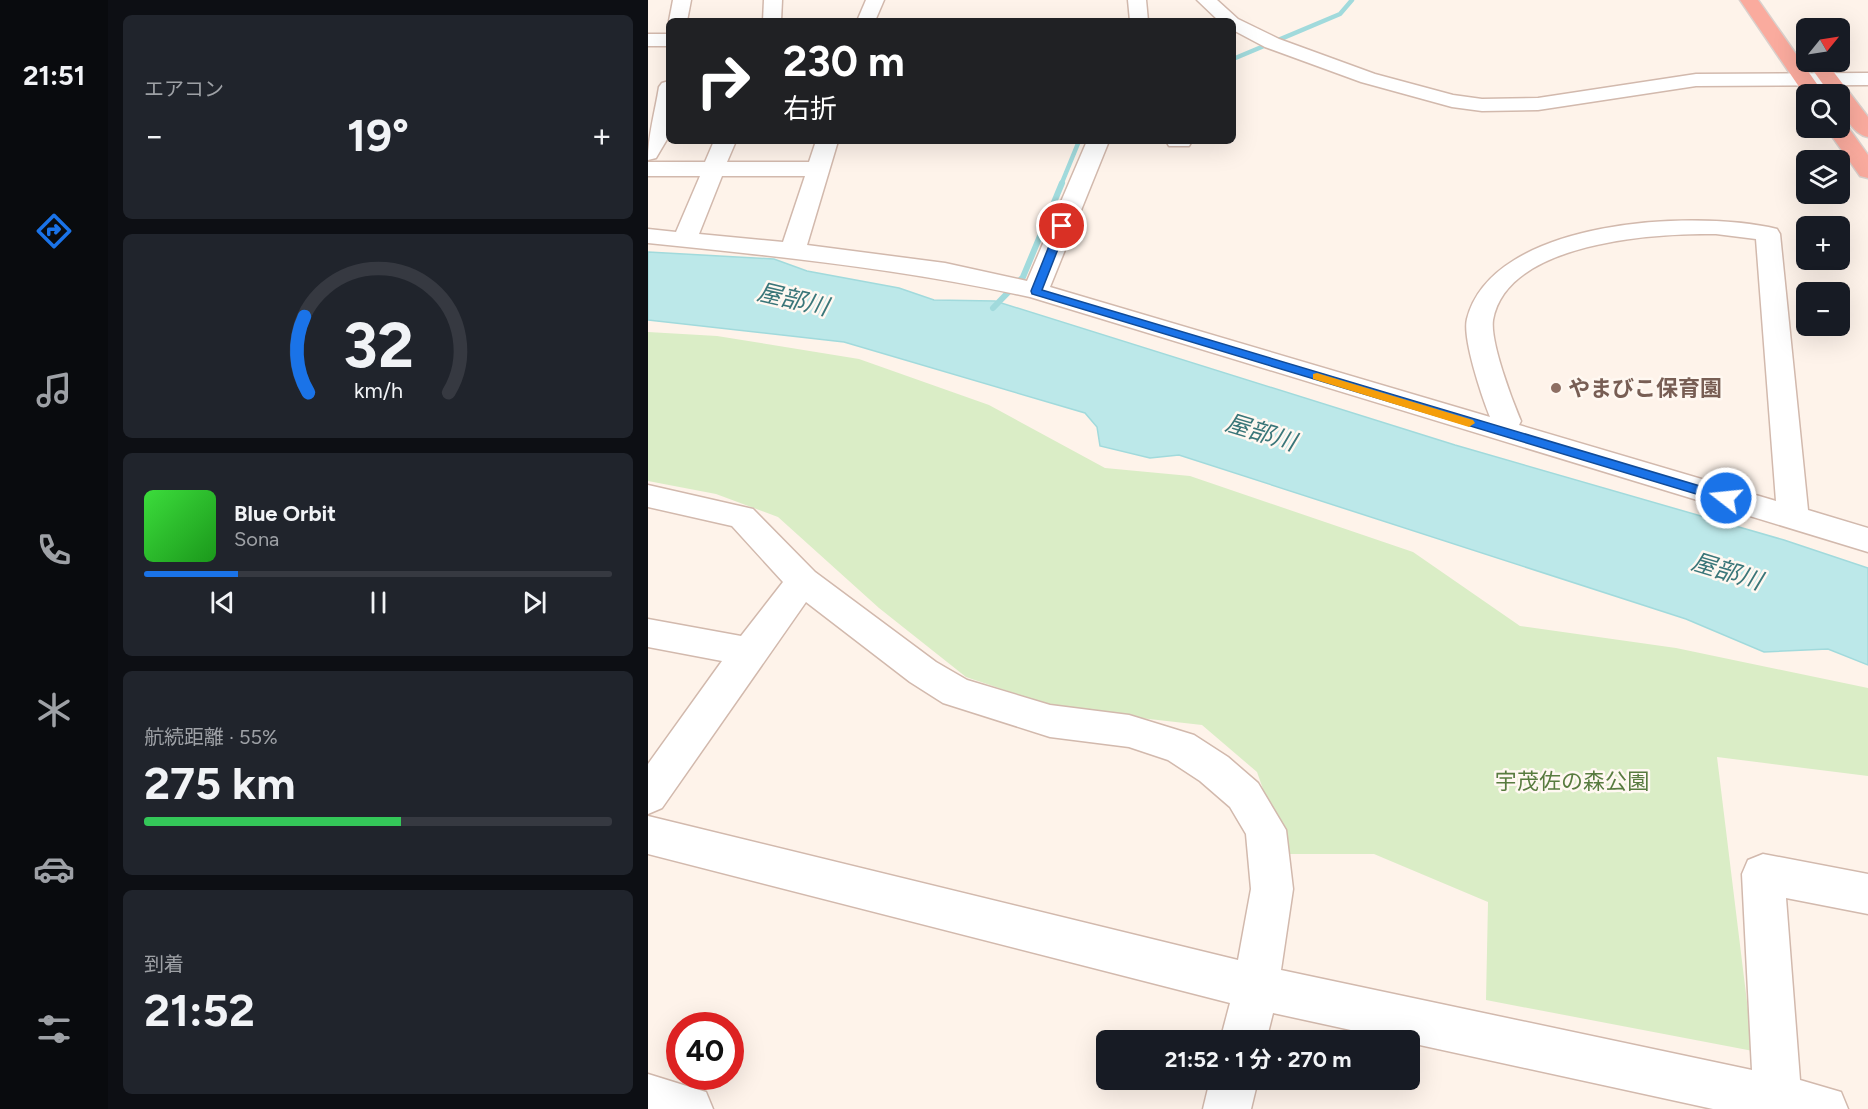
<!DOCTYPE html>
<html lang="ja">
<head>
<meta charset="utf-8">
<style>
	:root { --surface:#171b24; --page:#20242c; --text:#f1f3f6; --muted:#9ea1a6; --line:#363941; --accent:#1a73e8 }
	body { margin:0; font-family:Figtree,"Noto Sans JP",sans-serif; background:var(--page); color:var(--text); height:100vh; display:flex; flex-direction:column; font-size:22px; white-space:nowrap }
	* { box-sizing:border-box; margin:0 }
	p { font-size:20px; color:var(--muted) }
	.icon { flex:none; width:33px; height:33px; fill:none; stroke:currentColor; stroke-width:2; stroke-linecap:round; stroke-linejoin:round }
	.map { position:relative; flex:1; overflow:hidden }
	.details { display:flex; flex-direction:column; gap:15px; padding:15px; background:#0d0f14; width:540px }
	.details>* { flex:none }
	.banner { position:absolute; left:18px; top:18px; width:570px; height:126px; border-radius:9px; box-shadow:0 6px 24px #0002; background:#202124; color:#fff; overflow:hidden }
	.needle { width:39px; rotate:60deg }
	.fabs { position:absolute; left:1148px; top:18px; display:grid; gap:12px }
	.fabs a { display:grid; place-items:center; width:54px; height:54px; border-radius:9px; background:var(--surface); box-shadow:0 6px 24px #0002; font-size:30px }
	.speed { position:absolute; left:18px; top:1012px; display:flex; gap:12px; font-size:30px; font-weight:700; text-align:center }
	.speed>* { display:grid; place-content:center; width:78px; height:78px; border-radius:50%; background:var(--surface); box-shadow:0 6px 24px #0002; line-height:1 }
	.speed .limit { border:9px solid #d22; background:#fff; color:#111 }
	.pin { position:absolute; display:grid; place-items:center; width:51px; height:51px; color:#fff; margin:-26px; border:3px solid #fff; border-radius:50%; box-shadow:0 2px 6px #0007 }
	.me { position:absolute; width:66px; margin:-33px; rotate:286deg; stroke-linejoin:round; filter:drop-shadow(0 0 4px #0008) }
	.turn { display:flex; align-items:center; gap:21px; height:126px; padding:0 18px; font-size:27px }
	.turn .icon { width:78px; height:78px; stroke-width:2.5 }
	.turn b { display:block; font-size:42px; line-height:51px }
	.big { font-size:45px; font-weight:700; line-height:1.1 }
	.details .card { flex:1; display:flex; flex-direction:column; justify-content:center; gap:9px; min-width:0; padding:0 21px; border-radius:9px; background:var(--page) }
	.details .dial { align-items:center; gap:0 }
	.dial svg { height:156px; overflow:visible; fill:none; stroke:var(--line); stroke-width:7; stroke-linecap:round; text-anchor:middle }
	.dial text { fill:var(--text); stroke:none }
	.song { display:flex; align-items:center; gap:18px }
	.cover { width:72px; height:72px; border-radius:9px; background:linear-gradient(135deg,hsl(120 70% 55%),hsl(120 70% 35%)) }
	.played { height:6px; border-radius:3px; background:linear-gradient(90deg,var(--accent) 20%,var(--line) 20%) }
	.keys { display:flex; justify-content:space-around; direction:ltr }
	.heat { display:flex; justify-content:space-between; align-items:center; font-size:33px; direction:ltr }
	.charge { height:9px; border-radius:4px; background:linear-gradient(90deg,#34c759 55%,var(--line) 0) }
	.trip { position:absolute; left:448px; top:1030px; width:324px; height:60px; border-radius:9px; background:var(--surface); box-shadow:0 6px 24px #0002; font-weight:700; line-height:60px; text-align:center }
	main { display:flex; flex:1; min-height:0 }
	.menu { display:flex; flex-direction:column; width:108px; justify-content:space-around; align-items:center; background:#090b0e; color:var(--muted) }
	.menu .icon { width:42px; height:42px }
	.menu .on { color:var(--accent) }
	.menu b { font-size:27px; color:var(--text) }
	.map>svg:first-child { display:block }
</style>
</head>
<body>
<main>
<nav class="menu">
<b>21:51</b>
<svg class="icon on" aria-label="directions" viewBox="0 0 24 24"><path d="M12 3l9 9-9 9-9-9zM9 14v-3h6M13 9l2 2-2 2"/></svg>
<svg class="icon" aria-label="music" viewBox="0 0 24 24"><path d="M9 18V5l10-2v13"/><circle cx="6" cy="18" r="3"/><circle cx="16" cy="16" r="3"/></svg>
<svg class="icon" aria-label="phone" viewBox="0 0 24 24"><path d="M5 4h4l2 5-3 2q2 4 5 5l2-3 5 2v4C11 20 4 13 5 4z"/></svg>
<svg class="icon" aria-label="climate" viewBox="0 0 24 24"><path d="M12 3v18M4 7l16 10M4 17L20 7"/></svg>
<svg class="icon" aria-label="car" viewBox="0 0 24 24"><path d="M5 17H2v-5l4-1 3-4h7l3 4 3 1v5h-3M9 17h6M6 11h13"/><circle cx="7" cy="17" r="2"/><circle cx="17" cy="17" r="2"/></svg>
<svg class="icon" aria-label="filters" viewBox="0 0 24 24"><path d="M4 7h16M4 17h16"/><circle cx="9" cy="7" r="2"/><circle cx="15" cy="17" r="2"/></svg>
</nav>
<section class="details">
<div class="card"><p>エアコン</p>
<div class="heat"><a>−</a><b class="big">19°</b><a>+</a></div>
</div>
<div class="card dial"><svg viewBox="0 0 100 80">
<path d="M14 69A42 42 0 1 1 86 69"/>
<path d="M14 69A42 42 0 0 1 12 30" stroke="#1a73e8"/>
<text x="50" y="56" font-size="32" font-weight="700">32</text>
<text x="50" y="72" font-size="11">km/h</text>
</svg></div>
<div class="card">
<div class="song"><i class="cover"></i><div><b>Blue Orbit</b><p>Sona</p></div></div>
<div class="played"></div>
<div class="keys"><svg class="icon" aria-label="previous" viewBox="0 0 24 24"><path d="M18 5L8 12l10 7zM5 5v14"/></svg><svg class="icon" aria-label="pause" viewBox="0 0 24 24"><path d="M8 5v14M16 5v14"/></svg><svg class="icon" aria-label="next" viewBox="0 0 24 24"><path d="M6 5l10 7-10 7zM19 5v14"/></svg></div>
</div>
<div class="card"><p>航続距離 · 55%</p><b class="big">275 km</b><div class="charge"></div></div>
<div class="card"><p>到着</p><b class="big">21:52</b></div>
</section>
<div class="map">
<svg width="1220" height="1109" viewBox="0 0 1220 1109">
	<rect width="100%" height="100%" fill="#fef3ea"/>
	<polygon fill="#daedc6" points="0,332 69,336 211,359 341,405 457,468 542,476 765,552 872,626 1028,648 1220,688 1220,776 1069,757 1105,1051 838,1000 840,902 726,854 638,854 609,772 554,725 413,709 318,677 231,608 130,517 68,494 0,481"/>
	<polygon fill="#bce8e9" stroke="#a1dadc" stroke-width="1.5" points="0,252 126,259 159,271 251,288 286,300 347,301 807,445 1136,540 1220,568 1220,665 1180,649 1116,652 1038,619 531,455 502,458 452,446 449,427 437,413 196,342 0,320"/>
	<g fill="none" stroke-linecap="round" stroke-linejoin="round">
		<g stroke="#a1dadc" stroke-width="4.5">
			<polyline points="585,59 692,14 704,0"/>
			<polyline points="413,185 431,141"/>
		</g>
		<polyline stroke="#a1dadc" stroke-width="6" points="345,308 375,277 414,183"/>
		<g stroke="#d2b9ad" stroke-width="3">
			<g id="minor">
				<polygon points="25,0 43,0 39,21 21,21"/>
				<polygon points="116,0 134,0 133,21 115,21"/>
				<polygon points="218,0 236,0 227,21 209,21"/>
				<polygon points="480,0 498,0 500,21 482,21"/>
				<polygon points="549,0 569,0 590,19 631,39 727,74 805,95 834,99 890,98 1048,74 1220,73 1220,85 1048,86 890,110 834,111 804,107 713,82 617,47 585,30 585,21 571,21"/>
				<rect x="0" y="34" width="21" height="12"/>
				<path d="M21,81V136L8,158L0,160C0,135 7,112 11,87L14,83Z"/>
				<path d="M66,141H88L79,162H161L168,141H190L159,245L297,263L379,281L439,141H461L402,287L842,417C834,397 814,338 819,319C844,219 1047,209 1129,229L1132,234L1160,510L1220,528V552L382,297C255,269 129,256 0,243V229L28,232L52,176H0V162H57ZM74,176H157L135,242L51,234ZM1068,234L1108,239L1128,501L871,425L873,421C864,400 842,342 845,320C859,242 1006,233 1068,234Z"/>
				<polygon points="518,141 544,141 541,146 521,146"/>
				<polygon points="0,485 105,509 167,572 288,662 319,680 402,705 481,715 546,735 580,757 610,783 638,830 645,889 633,970 1104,1070 1094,874 1100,860 1115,854 1220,874 1220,914 1138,898 1152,1080 1193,1092 1200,1109 1065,1109 625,1013 618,1041 572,1041 582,1003 0,854 0,816 590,960 603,889 598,834 582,807 552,781 520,760 481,747 402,737 295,703 262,682 158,602 14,808 0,814 0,764 74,661 0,647 0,619 93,636 135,582 84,526 0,507"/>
				<polygon points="0,1074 58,1092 65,1109 0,1109"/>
				<polygon points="562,1080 610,1080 603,1109 555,1109"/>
			</g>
		</g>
		<g stroke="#dad0cc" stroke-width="3">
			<g id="highway">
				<polygon points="1092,0 1110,0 1176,94 1158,94 1158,97"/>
				<path d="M1159,62H1178L1220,117V137C1204,134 1191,110 1191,94H1182Z"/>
				<polygon points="1191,122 1197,123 1220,155 1220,178 1212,176 1178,128 1191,128"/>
			</g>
		</g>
		<use href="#minor" fill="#fff" fill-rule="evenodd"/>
		<use href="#highway" fill="#faab9e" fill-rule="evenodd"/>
	</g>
	<polygon fill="#1a73e8" stroke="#114b97" stroke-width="1.5" points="414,223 419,226 394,290 1082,495 1084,498 1078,503 384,294 383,291 409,226"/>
	<polygon fill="#f59e0b" points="669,373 825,420 827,423 821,427 665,379 665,374"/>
	<circle fill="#8d6e63" stroke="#fff8f1" stroke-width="2" cx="908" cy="388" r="6"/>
	<g text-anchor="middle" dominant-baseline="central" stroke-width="5" stroke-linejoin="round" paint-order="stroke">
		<g font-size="22" font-weight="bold" fill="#785e54" stroke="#fff8f1" text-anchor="start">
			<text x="920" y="388">やまびこ保育園</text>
		</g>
		<g font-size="22" fill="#587b3f" stroke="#fff8f1">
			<text x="924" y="781">宇茂佐の森公園</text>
		</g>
		<g font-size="24" font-style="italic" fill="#3a7679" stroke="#fff8f1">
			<text transform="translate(145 299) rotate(13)">屋部川</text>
			<text transform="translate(613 432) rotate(17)">屋部川</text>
			<text transform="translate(1079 571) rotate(17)">屋部川</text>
		</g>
	</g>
</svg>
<div class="fabs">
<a><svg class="needle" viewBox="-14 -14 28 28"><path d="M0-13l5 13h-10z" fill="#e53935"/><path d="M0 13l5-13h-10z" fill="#9ea1a6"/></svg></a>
<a><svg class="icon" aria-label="search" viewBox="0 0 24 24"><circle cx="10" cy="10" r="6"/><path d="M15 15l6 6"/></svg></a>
<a><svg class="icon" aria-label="layers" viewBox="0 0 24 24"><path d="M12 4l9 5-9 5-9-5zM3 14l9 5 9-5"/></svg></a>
<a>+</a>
<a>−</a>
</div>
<div class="speed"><div class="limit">40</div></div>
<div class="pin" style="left:414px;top:226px;background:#d93025"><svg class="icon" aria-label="arrive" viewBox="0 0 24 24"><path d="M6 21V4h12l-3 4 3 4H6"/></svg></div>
<svg class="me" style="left:1078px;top:498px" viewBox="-20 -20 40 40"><circle r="17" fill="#1a73e8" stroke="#fff" stroke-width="3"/><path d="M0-11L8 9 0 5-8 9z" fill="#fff"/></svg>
<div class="trip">21:52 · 1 分 · 270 m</div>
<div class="banner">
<div class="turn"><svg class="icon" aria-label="right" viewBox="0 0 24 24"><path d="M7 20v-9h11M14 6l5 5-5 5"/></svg><div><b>230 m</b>右折</div></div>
</div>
</div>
</main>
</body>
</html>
